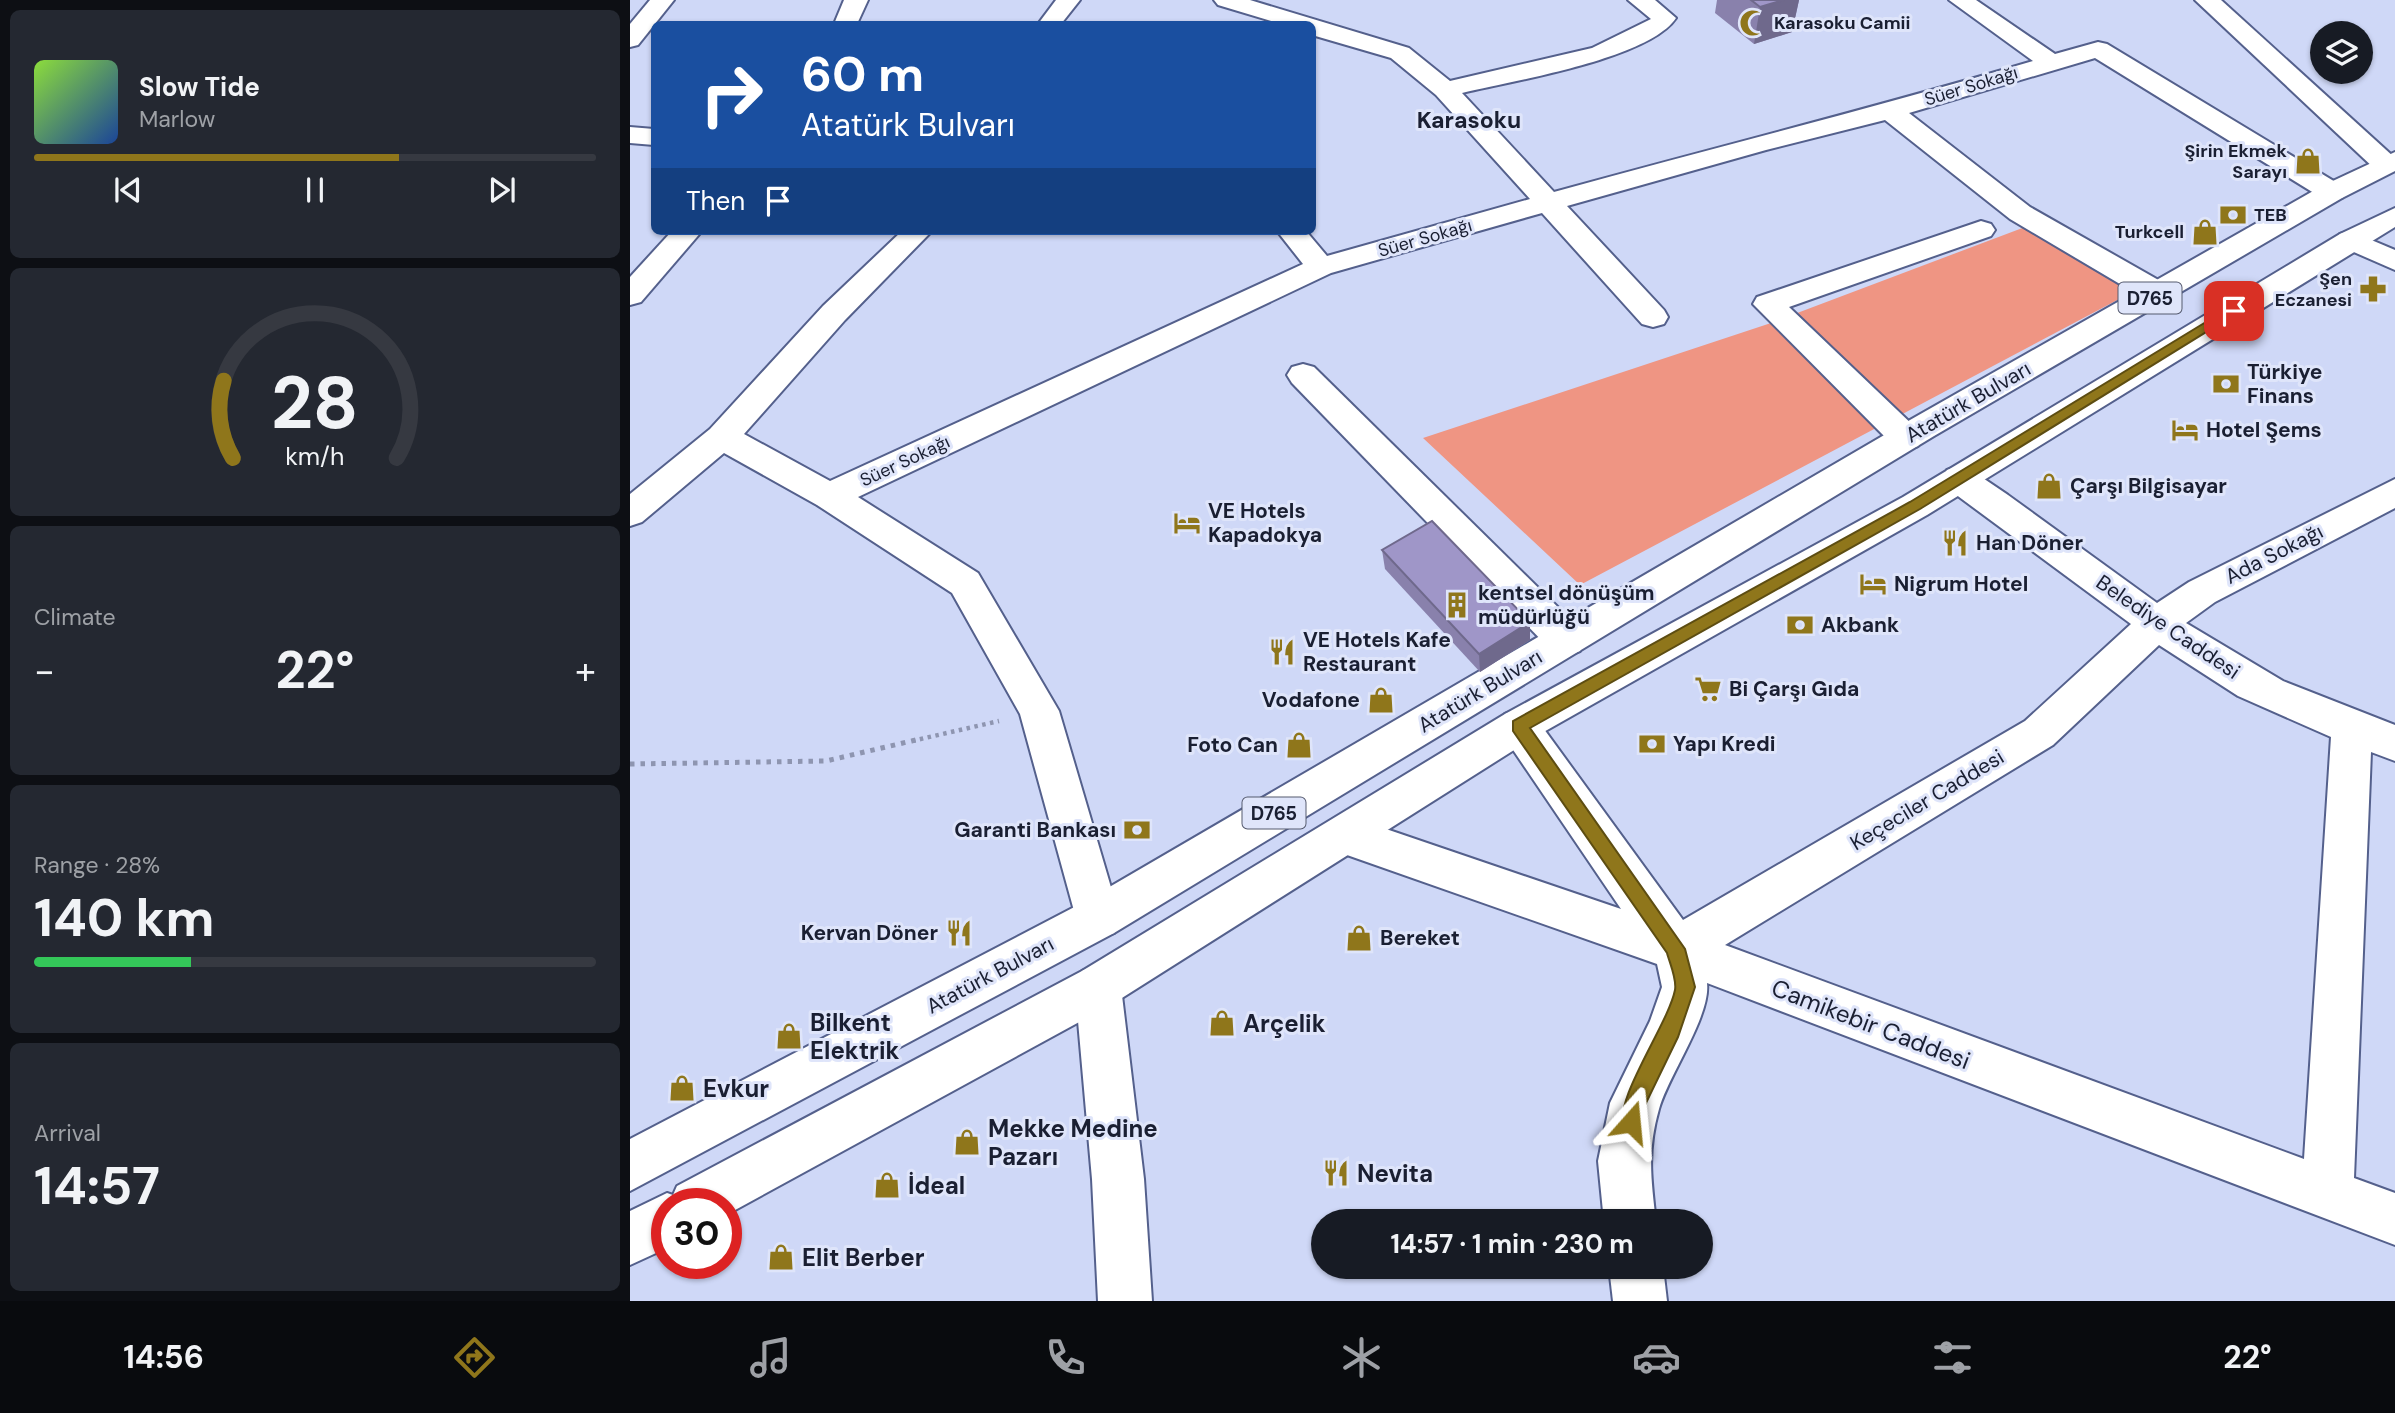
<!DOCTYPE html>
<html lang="en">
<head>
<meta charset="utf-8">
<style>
	:root { --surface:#171b24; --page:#242831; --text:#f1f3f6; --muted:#9ea1a6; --line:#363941; --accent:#8f761b }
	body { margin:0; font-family:"DM Sans",sans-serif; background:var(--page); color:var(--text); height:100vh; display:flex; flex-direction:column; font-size:26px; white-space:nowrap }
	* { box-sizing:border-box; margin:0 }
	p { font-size:23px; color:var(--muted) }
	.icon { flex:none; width:38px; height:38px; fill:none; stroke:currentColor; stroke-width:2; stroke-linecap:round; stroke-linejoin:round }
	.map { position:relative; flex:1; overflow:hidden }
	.side { display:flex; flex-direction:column; gap:10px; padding:10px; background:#0d0f14; width:630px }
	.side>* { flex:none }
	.guide { position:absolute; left:21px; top:21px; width:665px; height:214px; border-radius:10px; box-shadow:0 2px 5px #0004; background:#1a4fa0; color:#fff; overflow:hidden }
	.tools { position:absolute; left:1680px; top:21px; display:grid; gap:14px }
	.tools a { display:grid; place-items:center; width:63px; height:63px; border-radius:50%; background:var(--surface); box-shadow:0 2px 5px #0004; font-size:35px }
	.speed { position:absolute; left:21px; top:1188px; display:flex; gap:14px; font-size:35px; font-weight:700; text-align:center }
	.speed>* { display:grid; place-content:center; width:91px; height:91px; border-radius:50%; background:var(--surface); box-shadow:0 2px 5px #0004; line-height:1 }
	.speed .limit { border:10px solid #d22; background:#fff; color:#111 }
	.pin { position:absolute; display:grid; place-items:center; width:60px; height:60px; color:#fff; margin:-30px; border-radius:14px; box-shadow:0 4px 10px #0006 }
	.me { position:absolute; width:77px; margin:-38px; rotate:18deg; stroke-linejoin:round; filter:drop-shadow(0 0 5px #0008) }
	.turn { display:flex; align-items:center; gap:24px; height:147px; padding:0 35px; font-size:32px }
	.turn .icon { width:91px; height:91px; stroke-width:2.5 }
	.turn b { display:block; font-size:49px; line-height:60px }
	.then { display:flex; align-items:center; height:66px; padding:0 35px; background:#0003; gap:14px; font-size:26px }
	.big { font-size:52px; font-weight:700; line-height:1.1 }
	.side .widget { flex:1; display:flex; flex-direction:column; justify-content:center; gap:10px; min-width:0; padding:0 24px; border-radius:10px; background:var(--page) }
	.side .dial { align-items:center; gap:0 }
	.dial svg { height:182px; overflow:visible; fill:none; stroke:var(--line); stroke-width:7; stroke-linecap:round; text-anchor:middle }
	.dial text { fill:var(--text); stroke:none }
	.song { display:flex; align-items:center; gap:21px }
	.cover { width:84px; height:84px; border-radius:10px; background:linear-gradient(135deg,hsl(90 70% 55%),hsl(220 70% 35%)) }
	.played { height:7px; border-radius:4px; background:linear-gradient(90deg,var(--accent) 65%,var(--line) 65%) }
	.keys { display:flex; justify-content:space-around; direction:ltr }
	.heat { display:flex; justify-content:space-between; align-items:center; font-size:38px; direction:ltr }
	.charge { height:10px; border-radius:5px; background:linear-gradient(90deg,#34c759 28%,var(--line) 0) }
	.trip { position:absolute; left:681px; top:1209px; width:402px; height:70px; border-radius:35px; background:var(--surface); box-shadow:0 2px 5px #0004; font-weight:700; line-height:70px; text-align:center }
	.dock { display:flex; height:112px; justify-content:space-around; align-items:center; background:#090b0e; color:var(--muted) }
	.dock .icon { width:49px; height:49px }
	.dock .on { color:var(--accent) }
	.dock b { font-size:32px; color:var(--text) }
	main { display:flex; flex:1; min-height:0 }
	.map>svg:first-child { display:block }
</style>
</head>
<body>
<main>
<section class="side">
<div class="widget">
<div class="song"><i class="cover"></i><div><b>Slow Tide</b><p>Marlow</p></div></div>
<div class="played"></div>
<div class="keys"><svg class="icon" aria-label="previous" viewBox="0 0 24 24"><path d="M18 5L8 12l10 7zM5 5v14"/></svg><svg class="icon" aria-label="pause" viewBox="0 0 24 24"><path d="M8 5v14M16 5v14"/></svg><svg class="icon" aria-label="next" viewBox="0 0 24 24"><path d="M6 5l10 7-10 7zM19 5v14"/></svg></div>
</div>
<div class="widget dial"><svg viewBox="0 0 100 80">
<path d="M14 69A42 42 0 1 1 86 69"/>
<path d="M14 69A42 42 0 0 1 10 35" stroke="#8f761b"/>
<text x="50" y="56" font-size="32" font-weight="700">28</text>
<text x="50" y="72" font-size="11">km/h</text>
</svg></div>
<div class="widget"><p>Climate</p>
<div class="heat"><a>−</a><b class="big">22°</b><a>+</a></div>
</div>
<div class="widget"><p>Range · 28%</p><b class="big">140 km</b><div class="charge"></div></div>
<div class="widget"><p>Arrival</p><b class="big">14:57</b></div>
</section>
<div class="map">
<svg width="1765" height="1301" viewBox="0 0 1765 1301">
	<rect width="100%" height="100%" fill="#cfd8f7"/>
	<polygon fill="#ef9583" points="1403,224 1510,288 950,585 793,438 1138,324"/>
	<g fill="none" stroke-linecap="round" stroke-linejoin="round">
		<g stroke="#54608c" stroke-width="4">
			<g id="minor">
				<polygon points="20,0 44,0 8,45 0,47 0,24"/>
				<polygon points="214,0 238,0 227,24 204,24"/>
				<polygon points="426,0 450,0 431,24 408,24"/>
				<path d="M584,0H620L779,48L820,81L962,48L1021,19L998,0H1025L1046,18C1019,59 882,81 832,93L924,192C1084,148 1244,108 1403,61L1319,0H1346L1425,54L1468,42L1477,44L1712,186L1716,192L1712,198H1692L1465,58L1279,113L1400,207L1539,286L1543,293L1539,300L1528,303L1517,300L1380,219L1255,120L1136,150L937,206L1034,310L1038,317L1034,324L1023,327L1012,324L912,213L701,273L228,497L348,573L429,711L490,918L484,933L468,939L452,933L446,918L390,714L322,593L187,505L94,453L12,522L0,526V494L80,429L193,306L272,231H302L215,320L114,434L200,481L673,264L647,231H676L697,256L900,199L806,95L761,58L682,35V24H651L588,5Z"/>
				<polygon points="1565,0 1591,0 1765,158 1765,170 1746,170"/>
				<polygon points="0,127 24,129 24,145 0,143"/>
				<polygon points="1351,221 1361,224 1365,230 1361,236 1159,307 1288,430 1293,438 1288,446 1276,450 1264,446 1123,304 1127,297"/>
				<polygon points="42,231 72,231 11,302 0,305 0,277"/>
				<polygon points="1720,231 1765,250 1765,270 1710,246 1706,240 1710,234"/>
				<polygon points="673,364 684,367 950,629 955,640 950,651 936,656 922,651 662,383 657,375 662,367"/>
				<path d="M1329,466L1341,470L1378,495L1527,603L1559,582L1765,479V508L1585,602L1556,623L1653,681L1765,725V761L1741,752L1724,1178L1765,1193V1245L1077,983C1081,1016 1038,1076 1029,1109C1017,1151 1021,1179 1026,1222H974L968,1161L980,1103L1020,1021L1032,987L1027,964L700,849L694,835L700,821L715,815L991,909L875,738L869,726L875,714L889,709L903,714L1053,920L1395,721L1501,624L1317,488L1312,479L1317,470ZM1529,645L1608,696L1701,737L1674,1159L1095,945L1423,745Z"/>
				<polygon points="468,964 484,971 491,987 514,1179 522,1301 468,1301 462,1179 445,987 452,971"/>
				<polygon points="979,1267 1033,1267 1037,1301 983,1301"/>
			</g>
		</g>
		<g stroke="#54608c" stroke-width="4">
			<g id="major">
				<polygon points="1765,152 1765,171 1712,198 1304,436 484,933 0,1191 0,1139 452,903 1280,420 1692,186"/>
				<polygon points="1765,208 1765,227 1297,515 903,738 484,1003 96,1215 96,1204 37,1204 37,1248 0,1265 0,1211 37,1193 43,1195 47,1186 452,971 875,714 1273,497 1710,234"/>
			</g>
		</g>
		<polyline stroke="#8e95b0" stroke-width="4.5" stroke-dasharray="3.5 4.5" stroke-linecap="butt" points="282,741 369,721"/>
		<polyline stroke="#8e95b0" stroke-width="5" stroke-dasharray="4.5 6" stroke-linecap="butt" points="0,764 196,761 290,739"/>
		<use href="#minor" fill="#fff" fill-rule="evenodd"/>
		<use href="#major" fill="#fff" fill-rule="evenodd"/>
	</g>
	<g fill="#8981ac">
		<polygon points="1087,0 1169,0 1162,32 1124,44 1085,13"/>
		<polygon points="752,550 900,622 900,640 850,672 755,569"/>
	</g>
	<g fill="#6f698c">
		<polygon points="1154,0 1169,0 1162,32 1124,44 1130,7"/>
		<polygon points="900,622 900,640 850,672 849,654"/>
	</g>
	<g fill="#9f96c8" stroke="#6f698c" stroke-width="2">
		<polygon points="1121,0 1154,0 1130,7"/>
		<polygon points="802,521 900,622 849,654 752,550"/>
	</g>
	<path fill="#8f761b" stroke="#5d4d12" stroke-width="2" d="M1599,308L1610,311L1290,509L900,728L1055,949L1065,987L1048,1037L1015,1105L1008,1129L1001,1132L994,1129C982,1101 1038,1025 1045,990C1047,979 1040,964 1037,953L883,731V721L1280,502Z"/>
	<defs>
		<g id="mosque-bare" transform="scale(2.1)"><path d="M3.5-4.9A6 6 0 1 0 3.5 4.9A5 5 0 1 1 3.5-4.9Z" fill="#8f761b" stroke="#dfe5fa" stroke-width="2.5" paint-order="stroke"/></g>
		<g id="shop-bare" transform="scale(2.1)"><path d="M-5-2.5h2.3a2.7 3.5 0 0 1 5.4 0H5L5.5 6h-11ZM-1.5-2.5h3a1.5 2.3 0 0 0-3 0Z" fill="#8f761b" stroke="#dfe5fa" stroke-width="2.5" paint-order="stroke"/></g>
		<g id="bank-bare" transform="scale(2.1)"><path d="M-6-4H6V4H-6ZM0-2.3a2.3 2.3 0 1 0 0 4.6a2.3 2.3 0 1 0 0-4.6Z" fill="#8f761b" stroke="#dfe5fa" stroke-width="2.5" paint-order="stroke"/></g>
		<g id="pharmacy-bare" transform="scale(2.1)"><path d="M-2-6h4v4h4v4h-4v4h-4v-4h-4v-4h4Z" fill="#8f761b" stroke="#dfe5fa" stroke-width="2.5" paint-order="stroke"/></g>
		<g id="hotel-bare" transform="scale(2.1)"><path d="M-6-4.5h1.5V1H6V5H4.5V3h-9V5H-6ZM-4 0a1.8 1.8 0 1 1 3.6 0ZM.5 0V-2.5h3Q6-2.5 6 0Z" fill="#8f761b" stroke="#dfe5fa" stroke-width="2.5" paint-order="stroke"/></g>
		<g id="restaurant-bare" transform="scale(2.1)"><path d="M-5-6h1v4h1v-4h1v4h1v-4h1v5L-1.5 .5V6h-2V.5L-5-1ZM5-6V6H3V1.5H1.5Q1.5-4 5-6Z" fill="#8f761b" stroke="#dfe5fa" stroke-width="2.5" paint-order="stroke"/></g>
		<g id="building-bare" transform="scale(2.1)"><path d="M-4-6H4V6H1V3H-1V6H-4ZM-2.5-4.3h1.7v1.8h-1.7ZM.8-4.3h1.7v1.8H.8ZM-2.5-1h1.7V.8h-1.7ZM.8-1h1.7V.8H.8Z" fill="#8f761b" stroke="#dfe5fa" stroke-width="2.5" paint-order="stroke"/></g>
		<g id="supermarket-bare" transform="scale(2.1)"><path d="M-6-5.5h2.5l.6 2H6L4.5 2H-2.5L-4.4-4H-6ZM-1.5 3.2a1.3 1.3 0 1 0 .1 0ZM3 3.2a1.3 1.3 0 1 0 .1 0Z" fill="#8f761b" stroke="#dfe5fa" stroke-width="2.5" paint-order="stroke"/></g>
	</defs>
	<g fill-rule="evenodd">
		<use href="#mosque-bare" x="1123" y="23"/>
		<use href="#shop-bare" x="1678" y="161"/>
		<use href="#bank-bare" x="1603" y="215"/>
		<use href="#shop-bare" x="1575" y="232"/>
		<use href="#pharmacy-bare" x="1743" y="289"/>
		<use href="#bank-bare" x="1596" y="384"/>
		<use href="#hotel-bare" x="1555" y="430"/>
		<use href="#shop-bare" x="1419" y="486"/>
		<use href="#hotel-bare" x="557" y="523"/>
		<use href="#restaurant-bare" x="1325" y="543"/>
		<use href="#hotel-bare" x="1243" y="584"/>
		<use href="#building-bare" x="827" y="605"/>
		<use href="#bank-bare" x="1170" y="625"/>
		<use href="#restaurant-bare" x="652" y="652"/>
		<use href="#supermarket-bare" x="1078" y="689"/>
		<use href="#shop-bare" x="751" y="700"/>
		<use href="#bank-bare" x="1022" y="744"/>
		<use href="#shop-bare" x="669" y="745"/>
		<use href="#bank-bare" x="507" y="830"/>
		<use href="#restaurant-bare" x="329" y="933"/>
		<use href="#shop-bare" x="729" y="938"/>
		<use href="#shop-bare" x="592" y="1023"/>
		<use href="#shop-bare" x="159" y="1036"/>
		<use href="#shop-bare" x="52" y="1088"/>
		<use href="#shop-bare" x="337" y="1142"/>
		<use href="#restaurant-bare" x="706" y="1173"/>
		<use href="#shop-bare" x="257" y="1185"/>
		<use href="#shop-bare" x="151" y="1257"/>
	</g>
	<g text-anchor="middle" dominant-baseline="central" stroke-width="6" stroke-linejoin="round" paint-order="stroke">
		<g font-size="18" font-weight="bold" fill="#1a1f32" stroke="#dfe5fa" text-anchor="end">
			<text x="1144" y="23" text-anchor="start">Karasoku Camii</text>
			<text x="1657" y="151">Şirin Ekmek<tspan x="1657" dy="21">Sarayı</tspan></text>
			<text x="1624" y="215" text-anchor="start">TEB</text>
			<text x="1554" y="232">Turkcell</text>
			<text x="1722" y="279">Şen<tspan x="1722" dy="21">Eczanesi</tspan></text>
		</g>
		<g font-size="18" fill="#1a1f32" stroke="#dfe5fa">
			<text transform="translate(1341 86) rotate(-17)">Süer Sokağı</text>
			<text transform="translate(795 238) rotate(-16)">Süer Sokağı</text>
			<text transform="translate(275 461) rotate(-25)">Süer Sokağı</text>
		</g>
		<g fill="#dfe5fa" stroke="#555a6e" stroke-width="2">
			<rect x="1488.5" y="282.5" width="63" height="31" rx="5"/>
			<rect x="612.5" y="797.5" width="63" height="31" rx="5"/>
		</g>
		<g font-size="19" font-weight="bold" fill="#1a1f32">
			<text x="1520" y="298">D765</text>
			<text x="644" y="813">D765</text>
		</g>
		<g font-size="21" font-weight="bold" fill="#1a1f32" stroke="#dfe5fa" text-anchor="start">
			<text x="1617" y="372">Türkiye<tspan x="1617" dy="24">Finans</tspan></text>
			<text x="1576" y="430">Hotel Şems</text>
			<text x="1440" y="486">Çarşı Bilgisayar</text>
			<text x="578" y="511">VE Hotels<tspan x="578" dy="24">Kapadokya</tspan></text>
			<text x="1346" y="543">Han Döner</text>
			<text x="1264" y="584">Nigrum Hotel</text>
			<text x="848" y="593">kentsel dönüşüm<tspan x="848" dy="24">müdürlüğü</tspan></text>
			<text x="1191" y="625">Akbank</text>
			<text x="673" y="640">VE Hotels Kafe<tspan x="673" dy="24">Restaurant</tspan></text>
			<text x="1099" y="689">Bi Çarşı Gıda</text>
			<text x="730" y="700" text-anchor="end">Vodafone</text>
			<text x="1043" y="744">Yapı Kredi</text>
			<text x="648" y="745" text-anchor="end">Foto Can</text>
			<text x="486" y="830" text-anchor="end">Garanti Bankası</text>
			<text x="308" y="933" text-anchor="end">Kervan Döner</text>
			<text x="750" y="938">Bereket</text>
		</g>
		<g font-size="21" fill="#1a1f32" stroke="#dfe5fa">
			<text transform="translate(1338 402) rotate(-30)">Atatürk Bulvarı</text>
			<text transform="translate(1644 554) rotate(-27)">Ada Sokağı</text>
			<text transform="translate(1538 627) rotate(34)">Belediye Caddesi</text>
			<text transform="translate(850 691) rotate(-31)">Atatürk Bulvarı</text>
			<text transform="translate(1297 800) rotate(-31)">Keçeciler Caddesi</text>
			<text transform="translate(360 975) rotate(-28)">Atatürk Bulvarı</text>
		</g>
		<g font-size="23" font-weight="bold" fill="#1a1f32" stroke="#dfe5fa">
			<text x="839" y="120">Karasoku</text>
		</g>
		<g font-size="24" font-weight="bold" fill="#1a1f32" stroke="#dfe5fa" text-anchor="start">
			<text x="180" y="1022">Bilkent<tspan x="180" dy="28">Elektrik</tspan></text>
			<text x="613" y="1023">Arçelik</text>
			<text x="73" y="1088">Evkur</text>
			<text x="358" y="1128">Mekke Medine<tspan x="358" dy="28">Pazarı</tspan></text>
			<text x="727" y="1173">Nevita</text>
			<text x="278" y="1185">İdeal</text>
			<text x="172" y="1257">Elit Berber</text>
		</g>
		<g font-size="24" fill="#1a1f32" stroke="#dfe5fa">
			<text transform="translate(1241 1024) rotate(21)">Camikebir Caddesi</text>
		</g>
	</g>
</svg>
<div class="tools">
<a><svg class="icon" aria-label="layers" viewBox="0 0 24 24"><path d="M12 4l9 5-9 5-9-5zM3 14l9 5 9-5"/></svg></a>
</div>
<div class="speed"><div class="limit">30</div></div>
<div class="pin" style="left:1604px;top:311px;background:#d93025"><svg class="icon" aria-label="arrive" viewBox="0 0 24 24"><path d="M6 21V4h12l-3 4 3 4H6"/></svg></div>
<svg class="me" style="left:1001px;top:1122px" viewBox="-20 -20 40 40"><path d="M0-17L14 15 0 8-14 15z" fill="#8f761b" stroke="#fff" stroke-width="4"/></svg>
<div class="trip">14:57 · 1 min · 230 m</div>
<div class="guide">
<div class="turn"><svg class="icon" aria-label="right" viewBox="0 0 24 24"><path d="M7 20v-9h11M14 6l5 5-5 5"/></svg><div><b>60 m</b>Atatürk Bulvarı</div></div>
<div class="then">Then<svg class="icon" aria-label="arrive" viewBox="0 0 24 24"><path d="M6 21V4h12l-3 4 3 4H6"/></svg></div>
</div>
</div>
</main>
<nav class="dock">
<b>14:56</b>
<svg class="icon on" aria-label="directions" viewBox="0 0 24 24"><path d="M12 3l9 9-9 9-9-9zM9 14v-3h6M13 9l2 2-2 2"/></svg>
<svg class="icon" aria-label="music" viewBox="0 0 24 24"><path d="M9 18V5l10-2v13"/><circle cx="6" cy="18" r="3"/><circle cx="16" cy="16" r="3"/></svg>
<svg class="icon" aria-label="phone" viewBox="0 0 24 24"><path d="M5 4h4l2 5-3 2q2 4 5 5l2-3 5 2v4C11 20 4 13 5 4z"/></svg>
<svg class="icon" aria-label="climate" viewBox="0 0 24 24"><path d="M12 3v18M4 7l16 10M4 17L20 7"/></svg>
<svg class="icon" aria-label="car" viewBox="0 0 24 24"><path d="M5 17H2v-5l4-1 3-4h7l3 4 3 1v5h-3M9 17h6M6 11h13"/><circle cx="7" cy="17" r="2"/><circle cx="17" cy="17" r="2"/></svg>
<svg class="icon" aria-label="filters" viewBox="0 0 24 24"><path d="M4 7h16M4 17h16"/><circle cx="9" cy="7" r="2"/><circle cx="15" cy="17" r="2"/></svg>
<b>22°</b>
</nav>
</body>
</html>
